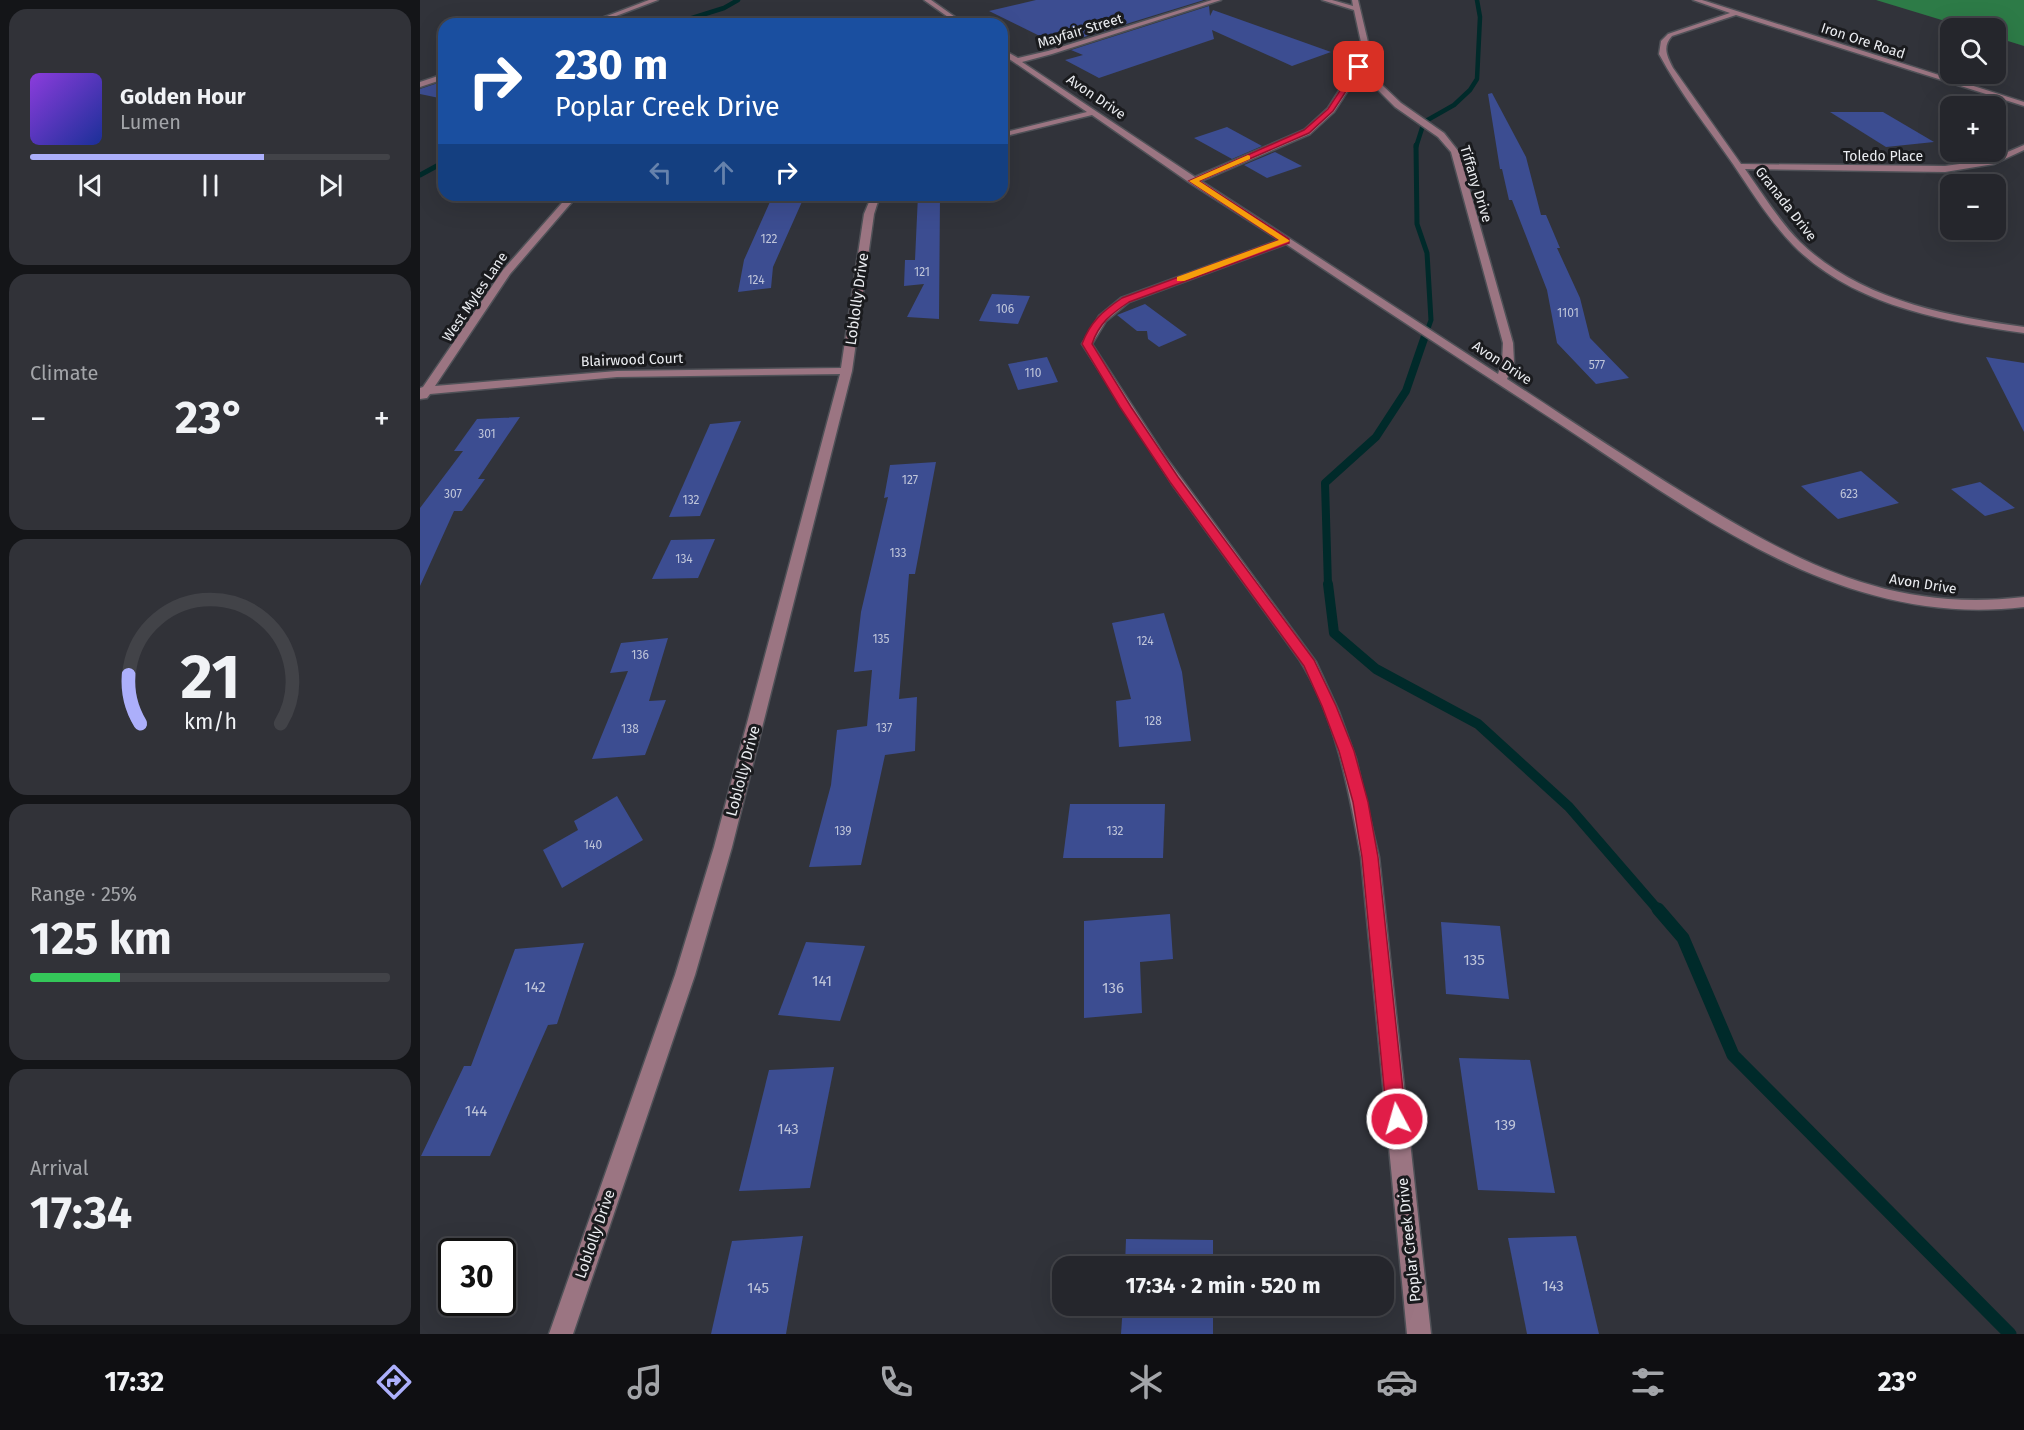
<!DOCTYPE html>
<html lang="en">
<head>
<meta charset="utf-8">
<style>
	:root { --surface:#25262c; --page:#313238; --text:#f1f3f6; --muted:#a3a5a9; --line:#424348; --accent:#acaffb }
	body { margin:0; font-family:"Fira Sans",sans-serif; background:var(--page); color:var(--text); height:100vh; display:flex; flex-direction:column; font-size:22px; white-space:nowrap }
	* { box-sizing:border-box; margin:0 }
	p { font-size:20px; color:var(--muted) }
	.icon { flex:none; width:33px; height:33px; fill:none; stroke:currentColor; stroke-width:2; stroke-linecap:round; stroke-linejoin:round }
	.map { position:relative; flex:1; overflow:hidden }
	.panel { display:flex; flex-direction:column; gap:9px; padding:9px; background:#141518; width:420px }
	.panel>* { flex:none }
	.hud { position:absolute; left:18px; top:18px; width:570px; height:183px; border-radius:18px; box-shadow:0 6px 24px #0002,0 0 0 2px var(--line); background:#1a4fa0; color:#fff; overflow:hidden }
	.controls { position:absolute; left:1520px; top:18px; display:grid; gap:12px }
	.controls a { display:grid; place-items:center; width:66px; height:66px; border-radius:12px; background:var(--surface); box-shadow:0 6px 24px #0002,0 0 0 2px var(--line); font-size:30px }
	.speed { position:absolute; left:18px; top:1238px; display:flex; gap:12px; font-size:30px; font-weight:700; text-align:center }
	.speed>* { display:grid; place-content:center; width:78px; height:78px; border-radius:50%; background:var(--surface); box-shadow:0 6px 24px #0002,0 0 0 2px var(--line); line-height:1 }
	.speed .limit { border:3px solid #111; border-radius:9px; background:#fff; color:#111 }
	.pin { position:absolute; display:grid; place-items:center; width:51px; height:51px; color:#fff; margin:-26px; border-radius:12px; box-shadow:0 3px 9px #0006 }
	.me { position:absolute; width:66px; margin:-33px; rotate:354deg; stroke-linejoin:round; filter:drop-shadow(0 0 4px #0008) }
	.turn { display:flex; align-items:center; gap:21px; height:126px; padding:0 18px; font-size:27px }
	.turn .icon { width:78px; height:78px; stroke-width:2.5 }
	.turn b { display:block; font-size:42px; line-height:51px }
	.lanes { display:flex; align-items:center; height:57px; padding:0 18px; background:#0003; justify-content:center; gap:30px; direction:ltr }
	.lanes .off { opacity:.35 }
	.big { font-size:45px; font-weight:700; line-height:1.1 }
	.panel .widget { flex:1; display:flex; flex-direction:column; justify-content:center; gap:9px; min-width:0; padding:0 21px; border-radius:18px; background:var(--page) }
	.panel .dial { align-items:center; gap:0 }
	.dial svg { height:156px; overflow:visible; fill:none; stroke:var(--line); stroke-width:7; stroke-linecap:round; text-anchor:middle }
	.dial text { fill:var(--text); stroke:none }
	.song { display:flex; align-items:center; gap:18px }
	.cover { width:72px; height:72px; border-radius:9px; background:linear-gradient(135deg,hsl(270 70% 55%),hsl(230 70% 35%)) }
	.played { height:6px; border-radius:3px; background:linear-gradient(90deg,var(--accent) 65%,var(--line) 65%) }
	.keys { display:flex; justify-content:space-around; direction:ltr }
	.heat { display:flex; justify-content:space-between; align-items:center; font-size:33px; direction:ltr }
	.charge { height:9px; border-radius:4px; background:linear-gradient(90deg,#34c759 25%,var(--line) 0) }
	.trip { position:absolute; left:632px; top:1256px; width:342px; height:60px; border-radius:18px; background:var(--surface); box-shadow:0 6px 24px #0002,0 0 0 2px var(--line); font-weight:700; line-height:60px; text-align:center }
	.tabs { display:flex; height:96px; justify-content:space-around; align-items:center; background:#0f0f12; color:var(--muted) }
	.tabs .icon { width:42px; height:42px }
	.tabs .active { color:var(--accent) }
	.tabs b { font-size:27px; color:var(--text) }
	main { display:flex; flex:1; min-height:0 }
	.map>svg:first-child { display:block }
</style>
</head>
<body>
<main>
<section class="panel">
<div class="widget">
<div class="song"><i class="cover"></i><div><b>Golden Hour</b><p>Lumen</p></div></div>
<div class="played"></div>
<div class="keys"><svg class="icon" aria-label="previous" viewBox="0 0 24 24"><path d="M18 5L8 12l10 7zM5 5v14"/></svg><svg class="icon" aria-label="pause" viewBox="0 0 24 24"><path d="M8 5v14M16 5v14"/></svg><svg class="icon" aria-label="next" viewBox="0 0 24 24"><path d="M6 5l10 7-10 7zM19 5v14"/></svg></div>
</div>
<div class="widget"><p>Climate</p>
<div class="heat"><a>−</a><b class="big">23°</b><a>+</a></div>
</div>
<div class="widget dial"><svg viewBox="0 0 100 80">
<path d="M14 69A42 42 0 1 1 86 69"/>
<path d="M14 69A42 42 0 0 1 8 44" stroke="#acaffb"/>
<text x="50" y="56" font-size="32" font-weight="700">21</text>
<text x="50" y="72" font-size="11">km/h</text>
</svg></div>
<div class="widget"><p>Range · 25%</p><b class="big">125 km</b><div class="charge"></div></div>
<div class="widget"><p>Arrival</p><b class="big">17:34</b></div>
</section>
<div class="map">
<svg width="1604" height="1334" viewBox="0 0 1604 1334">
	<rect width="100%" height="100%" fill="#31333a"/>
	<polygon fill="#2d7b47" points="1456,0 1604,0 1604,46 1575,37 1575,28 1548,28"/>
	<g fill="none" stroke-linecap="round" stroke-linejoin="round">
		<g stroke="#002a2a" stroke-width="4.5">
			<polyline points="253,24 304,8 318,0"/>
			<polyline points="996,147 1004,122 1034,105 1050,90 1057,79 1060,17 1057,0"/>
		</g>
		<g stroke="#002a2a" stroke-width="5">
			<polyline points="996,145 997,224 1007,253 1011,320 1005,337"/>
			<polyline points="0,175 24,162"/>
		</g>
		<polyline stroke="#002a2a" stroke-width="8" points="908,586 905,483 956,437 986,391 1005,336"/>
		<polyline stroke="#002a2a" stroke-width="10" points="908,584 914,633 956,669 1058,724 1149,807 1239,911"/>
		<polyline stroke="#002a2a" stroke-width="13" points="1238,909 1263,938 1313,1055 1590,1334"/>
	</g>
	<g fill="#3c4d91">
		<polygon points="616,0 784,0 638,45 569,11"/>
		<polygon points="789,6 790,16 793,10 911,52 872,66 792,30 794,39 679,78 645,60 663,55 651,50"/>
		<polygon points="24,81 24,99 0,94 0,89"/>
		<polygon points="1072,93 1106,157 1121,215 1126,215 1140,248 1137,248 1160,298 1170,338 1209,378 1176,384 1137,343 1127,290 1092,200 1089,200 1082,169 1080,169 1068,94"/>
		<polygon points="1410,112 1463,112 1514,142 1466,147"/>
		<polygon points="807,127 842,146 812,159 774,138"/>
		<polygon points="855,152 882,166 847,178 824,165"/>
		<polygon points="353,195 385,195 353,267 351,288 318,292 324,260"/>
		<polygon points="498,195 520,195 519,319 487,317 504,284 484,286 485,260 495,260"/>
		<polygon points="572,294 610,296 598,324 559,321"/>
		<polygon points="725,304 763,332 767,335 739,347 728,339 727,331 717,331 697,315"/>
		<polygon points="627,357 638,382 598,390 588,364"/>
		<polygon points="1566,357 1604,363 1604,432"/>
		<polygon points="100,417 58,479 65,479 42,511 34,511 0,586 0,508 43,451 34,451 57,419"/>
		<polygon points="321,421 280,516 249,517 290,424"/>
		<polygon points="516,462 495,574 489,574 479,699 497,697 495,751 465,755 441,865 389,867 411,785 417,730 447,726 452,670 434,672 441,612 468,497 464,498 470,465"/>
		<polygon points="1441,471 1479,503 1418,519 1381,486"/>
		<polygon points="1560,482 1595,508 1565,516 1531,489"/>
		<polygon points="295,539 278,578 232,579 251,540"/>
		<polygon points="744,613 762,672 771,741 699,747 696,701 711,699 692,623"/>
		<polygon points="248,638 229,701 246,700 225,755 172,759 208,671 190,673 201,643"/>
		<polygon points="197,796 223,840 142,888 123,850 158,830 154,821"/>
		<polygon points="650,804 745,804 743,858 643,858"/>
		<polygon points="750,914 753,959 720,962 722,1013 664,1018 664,921"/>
		<polygon points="1021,922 1080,926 1089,999 1026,994"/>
		<polygon points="386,942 445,946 420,1021 358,1015"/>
		<polygon points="164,943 137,1024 128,1025 70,1156 1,1156 44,1066 51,1066 95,949"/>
		<polygon points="1039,1058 1110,1060 1135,1193 1058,1190"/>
		<polygon points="414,1067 390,1188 319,1191 349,1070"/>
		<polygon points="383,1236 366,1334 291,1334 312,1241"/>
		<polygon points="1156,1236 1179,1334 1107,1334 1088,1238"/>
		<polygon points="706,1239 793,1240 793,1266 705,1266"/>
		<polygon points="703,1305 793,1305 793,1334 701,1334"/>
	</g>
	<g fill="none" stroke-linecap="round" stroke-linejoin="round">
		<g stroke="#4f5157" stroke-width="3">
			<g id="minor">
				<polygon points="229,0 238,0 175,24 166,24"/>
				<polygon points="504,0 511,0 545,24 538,24"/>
				<path d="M792,0H801L632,54L602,62L775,177L884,130L908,108L939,59L941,42L934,10L902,0H912L933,6L932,0H938L948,42L943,67L981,103L1024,133L1039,152L1093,343L1094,362L1087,379C1147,418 1206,458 1267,495C1377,562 1470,613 1604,597V607C1422,629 1279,515 1135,421C1045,362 955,304 866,244L709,302L686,321L672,344L745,456L896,662L919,712L936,759L959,857L1011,1334H987L941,857C929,791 916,717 879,659L752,484L662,344L679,316L701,298L859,240L770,183L672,115L582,137V133L667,112L582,54V49L598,58L628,51ZM940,72L975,107L1018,137L1031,152L1083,343L1082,362L1078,374L781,181L890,134L914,112Z"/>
				<path d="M1273,0H1282L1604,102V106L1316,15L1252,36C1242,47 1247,56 1253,68L1321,164L1525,166L1569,160L1604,145V150L1574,164L1525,172L1325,169C1342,193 1359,221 1380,242C1439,299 1525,316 1604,327V333C1524,322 1432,305 1373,245C1350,221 1331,191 1313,164C1288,128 1260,93 1239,54L1241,41L1248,34L1310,13Z"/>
				<polygon points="24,74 24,79 0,87 0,82"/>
				<polygon points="149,195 158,195 90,274 15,386 197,371 421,368 444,214 452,195 460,195 454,214 432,371 312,847 275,975 153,1334 129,1334 255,975 294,847 420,374 197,377 10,394 7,398 0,399 0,388 3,387 83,270"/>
			</g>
		</g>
		<use href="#minor" fill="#9b7582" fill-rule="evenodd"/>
	</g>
	<path fill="#e11d48" stroke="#92132f" stroke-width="1.5" d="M936,66L942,67L913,111L889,133L779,181L869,239V243L709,302C691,314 679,323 672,344L711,407L758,477L894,660L916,706L934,751L948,802L958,857L986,1119L984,1126L977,1129L970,1126L967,1119L942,857L933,802L919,751L902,706L884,666L750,482L700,407L662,344C670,322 683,311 702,298L859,240L769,181L884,130L908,109Z"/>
	<polygon fill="#f59e0b" points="828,155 830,156 830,159 779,181 870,241 764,281 757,281 757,277 859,240 769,181"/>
	<g text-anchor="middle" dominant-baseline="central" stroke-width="6" stroke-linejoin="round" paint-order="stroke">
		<g font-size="12" fill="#bfc5d9">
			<text x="349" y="239">122</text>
			<text x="502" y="272">121</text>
			<text x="336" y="280">124</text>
			<text x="585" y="309">106</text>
			<text x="1148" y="313">1101</text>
			<text x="1177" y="365">577</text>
			<text x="613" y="373">110</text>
			<text x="67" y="434">301</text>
			<text x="490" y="480">127</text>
			<text x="33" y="494">307</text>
			<text x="1429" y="494">623</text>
			<text x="271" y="500">132</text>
			<text x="478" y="553">133</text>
			<text x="264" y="559">134</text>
			<text x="461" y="639">135</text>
			<text x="725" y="641">124</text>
			<text x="220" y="655">136</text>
			<text x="733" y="721">128</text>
			<text x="464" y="728">137</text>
			<text x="210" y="729">138</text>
			<text x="423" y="831">139</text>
			<text x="695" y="831">132</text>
			<text x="173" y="845">140</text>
		</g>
		<g font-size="14" fill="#ebedf1" stroke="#1a1b1e">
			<text transform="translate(660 31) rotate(-17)">Mayfair Street</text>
			<text transform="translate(1443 41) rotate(18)">Iron Ore Road</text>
			<text transform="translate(676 97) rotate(34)">Avon Drive</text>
			<text x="1463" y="156">Toledo Place</text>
			<text transform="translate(1056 184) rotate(73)">Tiffany Drive</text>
			<text transform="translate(1366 204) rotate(52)">Granada Drive</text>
			<text transform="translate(55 297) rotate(-56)">West Myles Lane</text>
			<text transform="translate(212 360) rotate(-2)">Blairwood Court</text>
			<text transform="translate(1082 363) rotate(33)">Avon Drive</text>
			<text transform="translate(1503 584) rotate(9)">Avon Drive</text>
		</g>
		<g font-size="15" fill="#ebedf1" stroke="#1a1b1e">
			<text transform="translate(437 299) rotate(-82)">Loblolly Drive</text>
			<text transform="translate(323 771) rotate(-75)">Loblolly Drive</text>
			<text transform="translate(175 1234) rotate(-71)">Loblolly Drive</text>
			<text transform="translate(989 1240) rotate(-96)">Poplar Creek Drive</text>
		</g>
		<g font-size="15" fill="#bfc5d9">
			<text x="1054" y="960">135</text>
			<text x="402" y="981">141</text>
			<text x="115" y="987">142</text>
			<text x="693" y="988">136</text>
			<text x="56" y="1111">144</text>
			<text x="1085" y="1125">139</text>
			<text x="368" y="1129">143</text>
			<text x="1133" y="1286">143</text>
			<text x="338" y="1288">145</text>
		</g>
	</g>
</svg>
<div class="controls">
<a><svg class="icon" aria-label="search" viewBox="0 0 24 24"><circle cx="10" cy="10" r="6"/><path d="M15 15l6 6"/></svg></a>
<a>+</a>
<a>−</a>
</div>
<div class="speed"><div class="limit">30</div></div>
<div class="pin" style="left:939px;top:67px;background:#d93025"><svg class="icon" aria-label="arrive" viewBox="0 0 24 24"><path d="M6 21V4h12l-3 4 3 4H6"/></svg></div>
<svg class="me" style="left:977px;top:1119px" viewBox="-20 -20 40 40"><circle r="17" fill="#e11d48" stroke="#fff" stroke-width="3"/><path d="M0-11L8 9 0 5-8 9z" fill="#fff"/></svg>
<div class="trip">17:34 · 2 min · 520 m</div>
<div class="hud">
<div class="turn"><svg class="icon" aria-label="right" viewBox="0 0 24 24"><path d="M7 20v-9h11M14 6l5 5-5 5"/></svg><div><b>230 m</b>Poplar Creek Drive</div></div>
<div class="lanes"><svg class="icon off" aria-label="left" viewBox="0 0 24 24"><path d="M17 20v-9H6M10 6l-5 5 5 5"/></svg><svg class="icon off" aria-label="ahead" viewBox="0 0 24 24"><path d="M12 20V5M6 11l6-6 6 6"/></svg><svg class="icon" aria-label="right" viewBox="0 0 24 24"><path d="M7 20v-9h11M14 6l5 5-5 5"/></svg></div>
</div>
</div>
</main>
<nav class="tabs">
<b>17:32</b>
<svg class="icon active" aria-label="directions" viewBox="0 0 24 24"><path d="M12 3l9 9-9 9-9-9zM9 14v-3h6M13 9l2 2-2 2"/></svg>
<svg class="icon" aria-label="music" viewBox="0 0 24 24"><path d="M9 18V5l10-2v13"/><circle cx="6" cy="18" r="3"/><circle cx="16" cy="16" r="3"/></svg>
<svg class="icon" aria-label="phone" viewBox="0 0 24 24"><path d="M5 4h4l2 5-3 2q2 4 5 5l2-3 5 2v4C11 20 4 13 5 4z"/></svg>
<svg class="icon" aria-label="climate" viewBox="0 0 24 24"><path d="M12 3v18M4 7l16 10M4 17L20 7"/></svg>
<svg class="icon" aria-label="car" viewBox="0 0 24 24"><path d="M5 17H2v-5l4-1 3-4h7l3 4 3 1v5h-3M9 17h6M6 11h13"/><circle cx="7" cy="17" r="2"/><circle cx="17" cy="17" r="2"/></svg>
<svg class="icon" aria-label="filters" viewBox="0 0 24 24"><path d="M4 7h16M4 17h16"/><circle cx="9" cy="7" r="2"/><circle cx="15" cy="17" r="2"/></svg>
<b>23°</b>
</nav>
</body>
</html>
